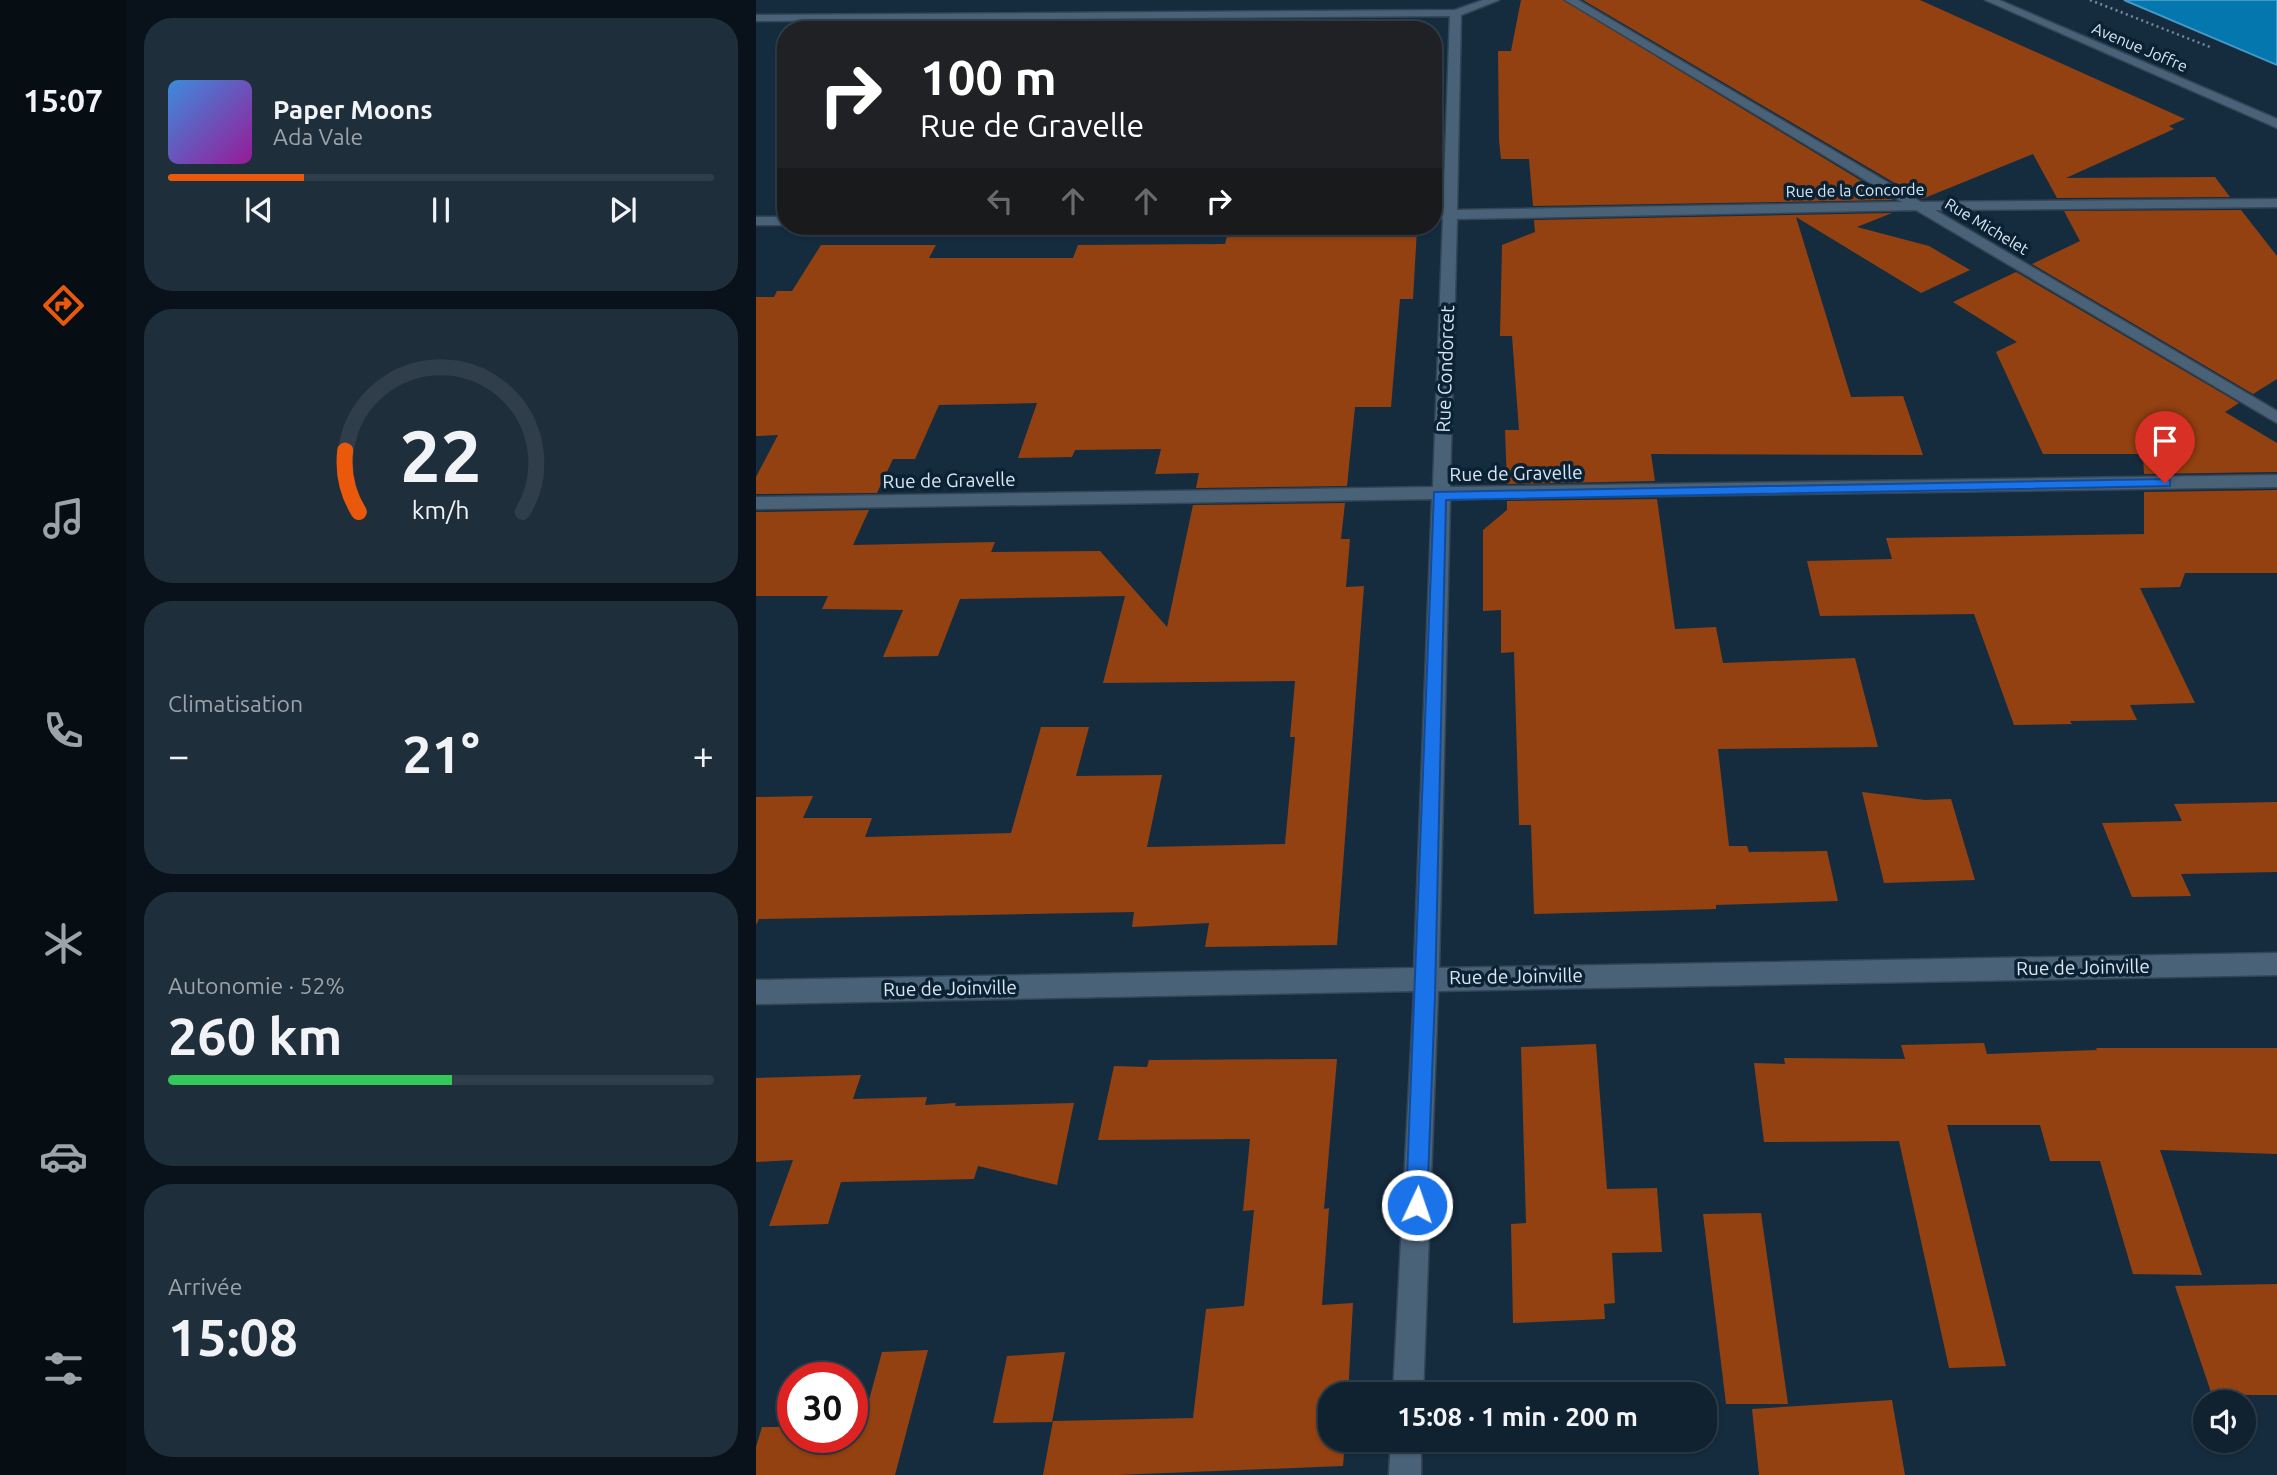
<!DOCTYPE html>
<html lang="fr">
<head>
<meta charset="utf-8">
<style>
	:root { --surface:#10212f; --page:#1e2e3b; --text:#f1f3f6; --muted:#9ca3aa; --line:#303e4b; --accent:#ea580c }
	body { margin:0; font-family:Ubuntu,sans-serif; background:var(--page); color:var(--text); height:100vh; display:flex; flex-direction:column; font-size:26px; white-space:nowrap }
	* { box-sizing:border-box; margin:0 }
	p { font-size:23px; color:var(--muted) }
	.icon { flex:none; width:38px; height:38px; fill:none; stroke:currentColor; stroke-width:2; stroke-linecap:round; stroke-linejoin:round }
	.map { position:relative; flex:1; overflow:hidden }
	.side { display:flex; flex-direction:column; gap:18px; padding:18px; background:#09121a; width:630px }
	.side>* { flex:none }
	.guide { position:absolute; left:21px; top:21px; width:665px; height:214px; border-radius:28px; box-shadow:0 2px 5px #0004,0 0 0 2px var(--line); background:#202124; color:#fff; overflow:hidden }
	.fabs { position:absolute; left:1437px; top:1390px; display:grid; gap:14px }
	.fabs a { display:grid; place-items:center; width:63px; height:63px; border-radius:50%; background:var(--surface); box-shadow:0 2px 5px #0004,0 0 0 2px var(--line); font-size:35px }
	.speed { position:absolute; left:21px; top:1362px; display:flex; gap:14px; font-size:35px; font-weight:700; text-align:center }
	.speed>* { display:grid; place-content:center; width:91px; height:91px; border-radius:50%; background:var(--surface); box-shadow:0 2px 5px #0004,0 0 0 2px var(--line); line-height:1 }
	.speed .limit { border:10px solid #d22; background:#fff; color:#111 }
	.pin { position:absolute; display:grid; place-items:center; width:60px; height:60px; color:#fff; margin:-72px -30px; border-radius:50% 50% 50% 0; rotate:-45deg; box-shadow:0 0 7px #0007 }
	.pin .icon { rotate:45deg }
	.me { position:absolute; width:77px; margin:-38px; rotate:3deg; stroke-linejoin:round; filter:drop-shadow(0 0 5px #0008) }
	.turn { display:flex; align-items:center; gap:24px; height:147px; padding:0 28px; font-size:32px }
	.turn .icon { width:91px; height:91px; stroke-width:2.5 }
	.turn b { display:block; font-size:49px; line-height:60px }
	.lanes { display:flex; align-items:center; height:66px; padding:0 28px; background:#0003; justify-content:center; gap:35px; direction:ltr }
	.lanes .off { opacity:.35 }
	.big { font-size:52px; font-weight:700; line-height:1.1 }
	.side .widget { flex:1; display:flex; flex-direction:column; justify-content:center; gap:10px; min-width:0; padding:0 24px; border-radius:28px; background:var(--page) }
	.side .dial { align-items:center; gap:0 }
	.dial svg { height:182px; overflow:visible; fill:none; stroke:var(--line); stroke-width:7; stroke-linecap:round; text-anchor:middle }
	.dial text { fill:var(--text); stroke:none }
	.song { display:flex; align-items:center; gap:21px }
	.cover { width:84px; height:84px; border-radius:10px; background:linear-gradient(135deg,hsl(210 70% 55%),hsl(300 70% 35%)) }
	.played { height:7px; border-radius:4px; background:linear-gradient(90deg,var(--accent) 25%,var(--line) 25%) }
	.keys { display:flex; justify-content:space-around; direction:ltr }
	.heat { display:flex; justify-content:space-between; align-items:center; font-size:38px; direction:ltr }
	.charge { height:10px; border-radius:5px; background:linear-gradient(90deg,#34c759 52%,var(--line) 0) }
	.trip { position:absolute; left:562px; top:1382px; width:399px; height:70px; border-radius:28px; background:var(--surface); box-shadow:0 2px 5px #0004,0 0 0 2px var(--line); font-weight:700; line-height:70px; text-align:center }
	main { display:flex; flex:1; min-height:0 }
	.tab-bar { display:flex; flex-direction:column; width:126px; justify-content:space-around; align-items:center; background:#060d13; color:var(--muted) }
	.tab-bar .icon { width:49px; height:49px }
	.tab-bar .selected { color:var(--accent) }
	.tab-bar b { font-size:32px; color:var(--text) }
	.map>svg:first-child { display:block }
</style>
</head>
<body>
<main>
<nav class="tab-bar">
<b>15:07</b>
<svg class="icon selected" aria-label="directions" viewBox="0 0 24 24"><path d="M12 3l9 9-9 9-9-9zM9 14v-3h6M13 9l2 2-2 2"/></svg>
<svg class="icon" aria-label="music" viewBox="0 0 24 24"><path d="M9 18V5l10-2v13"/><circle cx="6" cy="18" r="3"/><circle cx="16" cy="16" r="3"/></svg>
<svg class="icon" aria-label="phone" viewBox="0 0 24 24"><path d="M5 4h4l2 5-3 2q2 4 5 5l2-3 5 2v4C11 20 4 13 5 4z"/></svg>
<svg class="icon" aria-label="climate" viewBox="0 0 24 24"><path d="M12 3v18M4 7l16 10M4 17L20 7"/></svg>
<svg class="icon" aria-label="car" viewBox="0 0 24 24"><path d="M5 17H2v-5l4-1 3-4h7l3 4 3 1v5h-3M9 17h6M6 11h13"/><circle cx="7" cy="17" r="2"/><circle cx="17" cy="17" r="2"/></svg>
<svg class="icon" aria-label="filters" viewBox="0 0 24 24"><path d="M4 7h16M4 17h16"/><circle cx="9" cy="7" r="2"/><circle cx="15" cy="17" r="2"/></svg>
</nav>
<section class="side">
<div class="widget">
<div class="song"><i class="cover"></i><div><b>Paper Moons</b><p>Ada Vale</p></div></div>
<div class="played"></div>
<div class="keys"><svg class="icon" aria-label="previous" viewBox="0 0 24 24"><path d="M18 5L8 12l10 7zM5 5v14"/></svg><svg class="icon" aria-label="pause" viewBox="0 0 24 24"><path d="M8 5v14M16 5v14"/></svg><svg class="icon" aria-label="next" viewBox="0 0 24 24"><path d="M6 5l10 7-10 7zM19 5v14"/></svg></div>
</div>
<div class="widget dial"><svg viewBox="0 0 100 80">
<path d="M14 69A42 42 0 1 1 86 69"/>
<path d="M14 69A42 42 0 0 1 8 42" stroke="#ea580c"/>
<text x="50" y="56" font-size="32" font-weight="700">22</text>
<text x="50" y="72" font-size="11">km/h</text>
</svg></div>
<div class="widget"><p>Climatisation</p>
<div class="heat"><a>−</a><b class="big">21°</b><a>+</a></div>
</div>
<div class="widget"><p>Autonomie · 52%</p><b class="big">260 km</b><div class="charge"></div></div>
<div class="widget"><p>Arrivée</p><b class="big">15:08</b></div>
</section>
<div class="map">
<svg width="1521" height="1475" viewBox="0 0 1521 1475">
	<rect width="100%" height="100%" fill="#152c3f"/>
	<polygon fill="#0477af" stroke="#4498c3" stroke-width="2" points="1368,0 1521,0 1521,65"/>
	<g fill="#934111">
		<polygon points="765,0 807,0 1137,200 777,206 773,159 745,159 743,140 742,51 755,51"/>
		<polygon points="827,0 1164,0 1429,119 1413,126 1418,129 1310,178 1459,177 1474,197 1301,198 1277,154 1166,199"/>
		<polygon points="1485,210 1521,256 1521,379 1497,394 1276,264 1324,241 1308,211"/>
		<polygon points="1136,213 1101,227 1173,246 1214,270 1165,293 1040,217 1095,397 1147,396 1167,455 895,454 899,481 751,484 749,430 763,430 756,336 744,336 746,245 779,232 778,220"/>
		<polygon points="661,229 657,299 644,299 635,407 599,407 591,486 440,488 443,473 399,474 405,449 319,450 316,457 262,458 281,403 183,405 159,459 137,459 121,493 0,494 0,477 22,435 0,436 0,297 18,297 21,291 36,291 65,245 180,245 173,258 317,258 322,245 469,244 471,236 530,236 531,231"/>
		<polygon points="1260,272 1483,403 1469,412 1521,443 1521,472 1388,474 1387,454 1287,454 1240,352 1261,342 1197,302"/>
		<polygon points="1521,490 1521,573 1429,573 1424,587 1384,588 1439,703 1374,705 1381,720 1314,721 1316,724 1258,725 1218,614 1064,616 1051,561 1136,559 1130,538 1388,534 1388,492"/>
		<polygon points="901,499 919,629 960,627 967,663 1099,658 1122,747 962,749 973,846 991,846 993,852 1071,851 1082,901 960,905 960,909 778,914 775,825 763,825 758,652 745,653 745,610 727,611 727,530 751,510 751,501"/>
		<polygon points="589,503 585,539 594,539 590,587 608,586 581,945 449,947 453,923 376,927 378,912 3,919 0,925 0,797 57,796 47,818 116,818 109,837 255,833 285,727 333,727 320,776 406,775 391,847 529,844 539,737 534,737 539,681 347,683 369,596 204,599 182,656 127,657 147,610 66,609 72,596 0,596 0,512 113,510 97,545 239,542 235,552 344,551 411,627 437,505"/>
		<polygon points="1106,792 1169,800 1195,799 1219,880 1128,883"/>
		<polygon points="1521,802 1521,872 1425,874 1435,896 1376,897 1346,823 1426,821 1418,804"/>
		<polygon points="1228,1043 1231,1054 1341,1050 1340,1048 1521,1048 1521,1154 1404,1150 1446,1275 1377,1274 1344,1161 1294,1161 1284,1125 1191,1125 1250,1366 1193,1368 1143,1141 1008,1142 998,1063 1029,1064 1028,1058 1149,1059 1145,1045"/>
		<polygon points="840,1044 851,1189 901,1188 906,1252 856,1253 859,1303 848,1304 849,1319 757,1323 755,1224 770,1223 765,1047"/>
		<polygon points="581,1059 568,1209 573,1208 566,1305 597,1303 592,1395 574,1395 574,1440 589,1440 587,1466 361,1475 287,1475 297,1421 437,1418 450,1309 488,1306 498,1210 487,1211 494,1139 342,1140 358,1066 391,1067 393,1060"/>
		<polygon points="105,1075 97,1099 171,1097 169,1105 200,1103 199,1106 318,1103 301,1185 222,1166 218,1179 85,1182 72,1224 13,1226 37,1160 0,1162 0,1078"/>
		<polygon points="1005,1213 1032,1404 970,1404 947,1214"/>
		<polygon points="1521,1284 1521,1395 1456,1395 1419,1286"/>
		<polygon points="172,1350 139,1475 0,1475 0,1447 6,1427 37,1427 37,1437 96,1437 96,1426 106,1426 126,1352"/>
		<polygon points="309,1352 296,1422 237,1423 251,1356"/>
		<polygon points="1136,1400 1149,1475 1003,1475 996,1409"/>
	</g>
	<g fill="none" stroke-linecap="round" stroke-linejoin="round">
		<g stroke="#344656" stroke-width="3">
			<g id="street">
				<polygon points="727,0 743,0 705,15 701,210 1146,202 809,0 822,0 1165,202 1521,199 1521,207 1179,210 1521,411 1521,423 1160,210 701,219 694,487 1521,475 1521,487 694,499 683,968 1521,953 1521,975 682,991 667,1395 637,1395 658,991 0,1004 0,980 658,968 676,499 0,509 0,497 677,487 687,219 677,219 677,211 687,211 694,16 0,21 0,15 699,10"/>
				<polygon points="1229,0 1243,0 1521,119 1521,128"/>
				<rect x="0" y="217" width="30" height="8"/>
				<polygon points="635,1440 665,1440 665,1475 633,1475"/>
			</g>
		</g>
		<polyline stroke="#798a9a" stroke-width="2.5" stroke-dasharray="2 3.5" stroke-linecap="butt" points="1334,0 1454,47"/>
		<use href="#street" fill="#4a6278" fill-rule="evenodd"/>
	</g>
	<polygon fill="#1a73e8" stroke="#114b97" stroke-width="2" points="1409,479 1414,480 1414,486 690,500 679,997 671,1205 668,1213 661,1216 653,1213 650,1205 678,492"/>
	<g text-anchor="middle" dominant-baseline="central" stroke-width="7" stroke-linejoin="round" paint-order="stroke">
		<g font-size="16" fill="#d9e6f3" stroke="#0b2234">
			<text transform="translate(1384 47) rotate(23)">Avenue Joffre</text>
			<text transform="translate(1099 190) rotate(-1)">Rue de la Concorde</text>
			<text transform="translate(1231 226) rotate(31)">Rue Michelet</text>
		</g>
		<g font-size="19" fill="#d9e6f3" stroke="#0b2234">
			<text transform="translate(689 369) rotate(-88)">Rue Condorcet</text>
			<text transform="translate(760 473) rotate(-1)">Rue de Gravelle</text>
			<text transform="translate(193 480) rotate(-1)">Rue de Gravelle</text>
			<text transform="translate(1327 967) rotate(-1)">Rue de Joinville</text>
			<text transform="translate(760 976) rotate(-1)">Rue de Joinville</text>
			<text transform="translate(194 988) rotate(-1)">Rue de Joinville</text>
		</g>
	</g>
</svg>
<div class="fabs">
<a><svg class="icon" aria-label="sound" viewBox="0 0 24 24"><path d="M4 9h4l5-4v14l-5-4H4zM17 9q2 3 0 6"/></svg></a>
</div>
<div class="speed"><div class="limit">30</div></div>
<div class="pin" style="left:1409px;top:483px;background:#d93025"><svg class="icon" aria-label="arrive" viewBox="0 0 24 24"><path d="M6 21V4h12l-3 4 3 4H6"/></svg></div>
<svg class="me" style="left:661px;top:1205px" viewBox="-20 -20 40 40"><circle r="17" fill="#1a73e8" stroke="#fff" stroke-width="3"/><path d="M0-11L8 9 0 5-8 9z" fill="#fff"/></svg>
<div class="trip">15:08 · 1 min · 200 m</div>
<div class="guide">
<div class="turn"><svg class="icon" aria-label="right" viewBox="0 0 24 24"><path d="M7 20v-9h11M14 6l5 5-5 5"/></svg><div><b>100 m</b>Rue de Gravelle</div></div>
<div class="lanes"><svg class="icon off" aria-label="left" viewBox="0 0 24 24"><path d="M17 20v-9H6M10 6l-5 5 5 5"/></svg><svg class="icon off" aria-label="ahead" viewBox="0 0 24 24"><path d="M12 20V5M6 11l6-6 6 6"/></svg><svg class="icon off" aria-label="ahead" viewBox="0 0 24 24"><path d="M12 20V5M6 11l6-6 6 6"/></svg><svg class="icon" aria-label="right" viewBox="0 0 24 24"><path d="M7 20v-9h11M14 6l5 5-5 5"/></svg></div>
</div>
</div>
</main>
</body>
</html>
